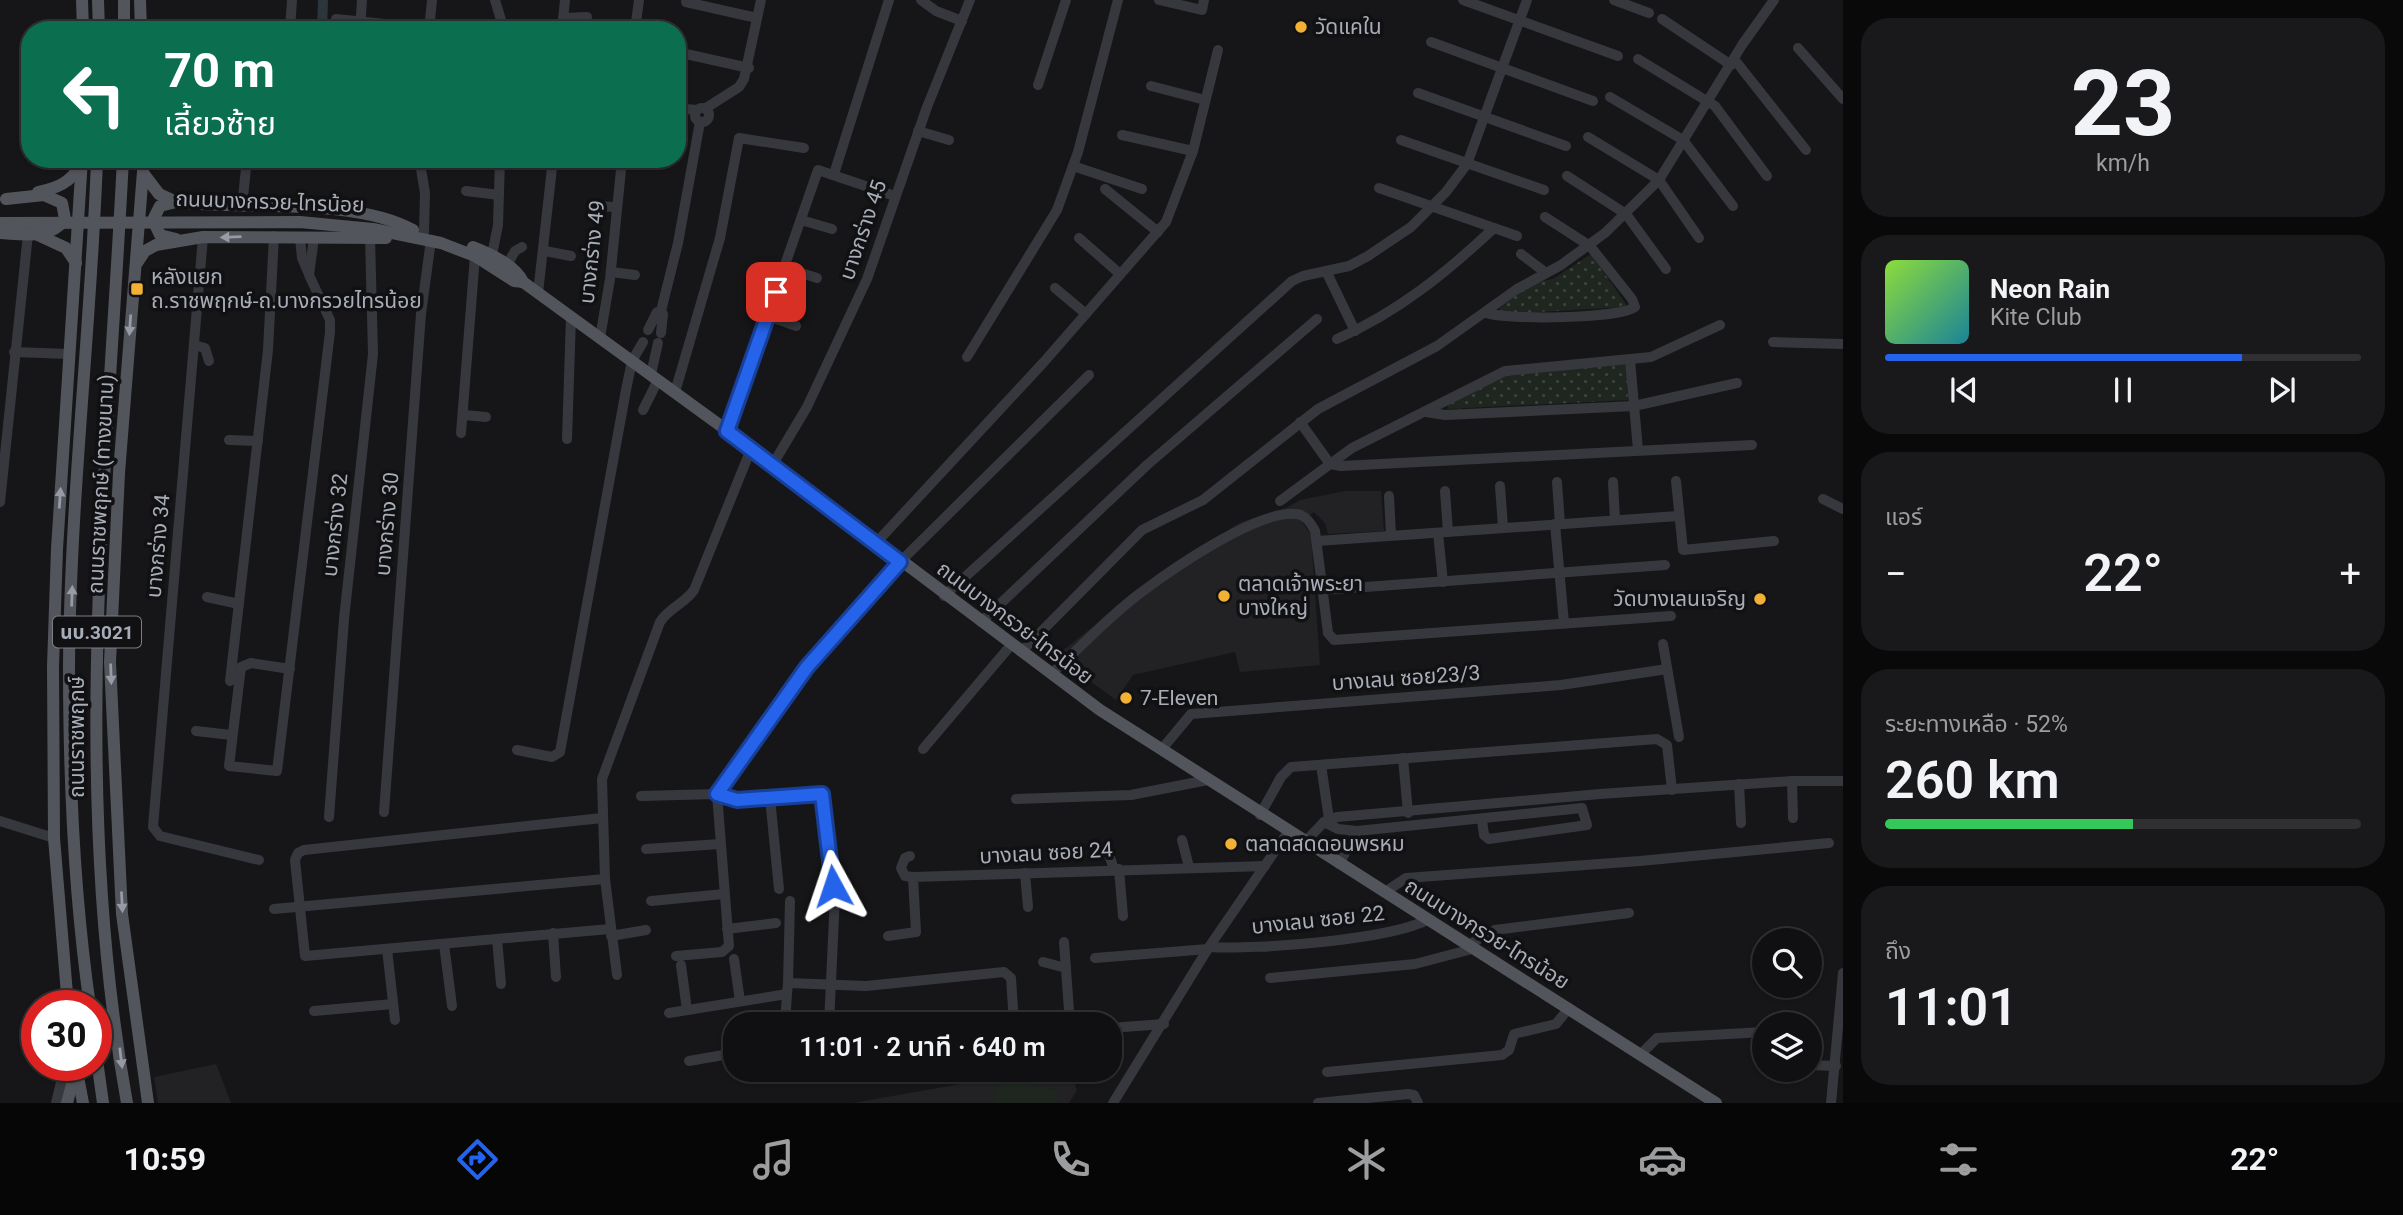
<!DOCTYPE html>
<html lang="th">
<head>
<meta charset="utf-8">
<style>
	:root { --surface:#101012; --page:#19191b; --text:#f1f3f6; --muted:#9c9d9f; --line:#303032; --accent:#2563eb }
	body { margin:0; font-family:Roboto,"Noto Sans Thai",sans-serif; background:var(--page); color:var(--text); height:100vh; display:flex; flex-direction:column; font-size:26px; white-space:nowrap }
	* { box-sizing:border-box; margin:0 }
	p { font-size:23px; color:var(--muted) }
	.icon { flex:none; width:38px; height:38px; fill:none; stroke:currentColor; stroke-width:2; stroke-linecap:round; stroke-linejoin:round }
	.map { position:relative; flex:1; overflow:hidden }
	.drawer { display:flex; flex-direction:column; gap:18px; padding:18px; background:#09090a; width:560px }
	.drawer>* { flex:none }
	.hud { position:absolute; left:21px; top:21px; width:665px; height:147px; border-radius:28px; box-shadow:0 2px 5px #0004,0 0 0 2px var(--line); background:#0b6e4f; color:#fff; overflow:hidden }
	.controls { position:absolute; left:1752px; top:928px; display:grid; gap:14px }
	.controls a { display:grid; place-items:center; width:70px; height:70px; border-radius:50%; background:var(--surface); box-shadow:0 2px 5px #0004,0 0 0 2px var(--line); font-size:35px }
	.speed { position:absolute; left:21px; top:990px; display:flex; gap:14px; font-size:35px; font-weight:700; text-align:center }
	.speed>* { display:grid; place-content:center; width:91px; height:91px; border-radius:50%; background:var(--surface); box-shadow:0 2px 5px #0004,0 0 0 2px var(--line); line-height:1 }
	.speed .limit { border:10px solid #d22; background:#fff; color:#111 }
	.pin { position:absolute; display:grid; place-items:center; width:60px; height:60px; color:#fff; margin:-30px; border-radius:14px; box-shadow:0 4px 10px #0006 }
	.me { position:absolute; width:77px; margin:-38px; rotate:355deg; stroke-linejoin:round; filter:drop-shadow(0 0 5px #0008) }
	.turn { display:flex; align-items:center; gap:24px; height:147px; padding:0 28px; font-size:32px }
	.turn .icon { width:91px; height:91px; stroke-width:2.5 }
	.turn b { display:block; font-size:49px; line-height:60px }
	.big { font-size:52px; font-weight:600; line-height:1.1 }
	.drawer .widget { flex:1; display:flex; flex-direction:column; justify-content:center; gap:10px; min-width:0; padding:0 24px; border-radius:28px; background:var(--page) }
	.drawer .dial { align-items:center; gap:0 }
	.dial b { font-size:91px; line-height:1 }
	.song { display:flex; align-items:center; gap:21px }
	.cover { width:84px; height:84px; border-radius:10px; background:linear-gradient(135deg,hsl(90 70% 55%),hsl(190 70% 35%)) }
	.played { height:7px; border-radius:4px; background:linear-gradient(90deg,var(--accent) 75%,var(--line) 75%) }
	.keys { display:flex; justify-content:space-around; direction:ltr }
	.heat { display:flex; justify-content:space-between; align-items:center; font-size:38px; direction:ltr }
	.charge { height:10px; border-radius:5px; background:linear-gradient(90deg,#34c759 52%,var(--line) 0) }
	.trip { position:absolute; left:723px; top:1012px; width:399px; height:70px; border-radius:28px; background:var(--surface); box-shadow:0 2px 5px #0004,0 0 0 2px var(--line); font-weight:600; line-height:70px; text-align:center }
	.tabs { display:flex; height:112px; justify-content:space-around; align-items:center; background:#060607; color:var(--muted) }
	.tabs .icon { width:49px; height:49px }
	.tabs .active { color:var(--accent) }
	.tabs b { font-size:32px; color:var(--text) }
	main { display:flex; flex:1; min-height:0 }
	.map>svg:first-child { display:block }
</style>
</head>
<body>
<main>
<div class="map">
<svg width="1843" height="1103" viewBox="0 0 1843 1103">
	<defs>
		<pattern id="park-dots" width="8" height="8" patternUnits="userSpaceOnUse" patternTransform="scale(1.75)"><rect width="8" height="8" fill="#1e261f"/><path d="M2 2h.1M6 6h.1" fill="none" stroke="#3c433d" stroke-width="1.8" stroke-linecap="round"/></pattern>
	</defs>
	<rect width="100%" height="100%" fill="#161618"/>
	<g fill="#222225">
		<polygon points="1345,491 1381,491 1384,531 1328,534 1325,523 1314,512 1302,522 1311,535 1320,665 1240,672 1235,652 1133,675 1116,700 1056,656 1161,572 1241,522 1286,508 1300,500"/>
		<polygon points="216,1064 231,1103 158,1103 154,1077"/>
		<polygon points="1005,1069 1068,1069 1077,1090 1069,1103 853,1103 989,1079"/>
	</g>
	<polygon fill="#1e261f" points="1000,1077 1059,1091 1056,1103 993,1103"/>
	<g fill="url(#park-dots)">
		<polygon points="1591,254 1628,307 1504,314 1499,309 1532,283 1553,279"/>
		<polygon points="1626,364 1628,400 1447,409 1449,402 1512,373"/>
	</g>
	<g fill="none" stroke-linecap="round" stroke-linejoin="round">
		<polyline stroke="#2c353c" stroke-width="10" points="322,30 323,0"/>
		<g stroke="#37383d" stroke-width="10">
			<polyline points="495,0 504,30"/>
			<polyline points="921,0 936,11 962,21"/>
			<polyline points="1159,0 1202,10 1204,0"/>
			<polyline points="1463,0 1618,56"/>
			<polyline points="1614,0 1649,13"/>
			<polyline points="686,2 757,18"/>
			<polyline points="563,18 587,17"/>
			<polyline points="336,19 444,30"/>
			<polyline points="1662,19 1731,65"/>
			<polyline points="290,30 292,0"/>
			<polyline points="360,30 362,0"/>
			<polyline points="429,30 432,0"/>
			<polyline points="562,30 565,0"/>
			<polyline points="635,30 639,0"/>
			<polyline points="1431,42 1593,101"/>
			<polyline points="1798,48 1843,99"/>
			<polyline points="677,52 749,68"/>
			<polyline points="1638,59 1715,106 1767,176"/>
			<polyline points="1734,59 1806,150"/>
			<polyline points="1038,85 1066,0"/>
			<polyline points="1151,86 1205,100"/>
			<polyline points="1418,93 1566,146"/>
			<polyline points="1610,97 1683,140 1733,206"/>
			<circle cx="702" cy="115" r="7"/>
			<polyline points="677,108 696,110"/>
			<polyline points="706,108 739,87 744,79 761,0"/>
			<polyline points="918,131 949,140"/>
			<polyline points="1122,135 1193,151"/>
			<polyline points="1588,137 1659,180 1699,238"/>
			<polyline points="1401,140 1544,190"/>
			<polyline points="420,163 425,193 424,232"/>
			<polyline points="1073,166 1142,189"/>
			<polyline points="834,174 889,0"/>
			<polyline points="1567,176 1626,214 1666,269"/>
			<polyline points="1379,188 1517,236"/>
			<polyline points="1105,189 1158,232"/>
			<polyline points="466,191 499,195"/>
			<polyline points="593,206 616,207"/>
			<polyline points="242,207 247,159"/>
			<polyline points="801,220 832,229"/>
			<polyline points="203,237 153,827 160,836 259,860"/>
			<polyline points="300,238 302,258 308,272"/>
			<polyline points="1079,238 1120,274"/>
			<polyline points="545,251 571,256"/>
			<polyline points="1521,254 1546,273"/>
			<polyline points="492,255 498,225 500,159"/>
			<polyline points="507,265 515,251 522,247"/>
			<polyline points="785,268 817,278"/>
			<polyline points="611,272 635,275"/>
			<polyline points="1327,273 1355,331"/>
			<polyline points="1055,288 1086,314"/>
			<polyline points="538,293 553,159"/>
			<path d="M1486,313C1507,320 1619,319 1635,307L1632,299L1590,246L1545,217"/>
			<polyline points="768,316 796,326"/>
			<polyline points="648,330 657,312 661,311"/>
			<polyline points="661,333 663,314 661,311 678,243 700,122"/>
			<polyline points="600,338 610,279 621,170"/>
			<path d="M1337,339C1398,312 1446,273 1494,228"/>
			<polyline points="1773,342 1843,344"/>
			<polyline points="194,345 205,348 209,361"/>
			<polyline points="14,352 69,354"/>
			<polyline points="967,357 1057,210 1078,152 1118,0"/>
			<polyline points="1630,360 1638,450"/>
			<polyline points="651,374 658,343"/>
			<polyline points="675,392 720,238 739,138 804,148"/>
			<polyline points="643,410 658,380"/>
			<polyline points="1426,412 1445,415 1634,406 1737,383"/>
			<polyline points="464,415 486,417"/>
			<polyline points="1300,422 1330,464 1341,466 1752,445"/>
			<polyline points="727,431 818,170 895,196"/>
			<polyline points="461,433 475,256"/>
			<polyline points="567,439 571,317"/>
			<polyline points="229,440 258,441"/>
			<polyline points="773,464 807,407 867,279 927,107 970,0"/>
			<polyline points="1676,481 1683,550 1774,541"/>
			<polyline points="1557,482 1560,524"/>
			<polyline points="1613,482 1615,520"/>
			<polyline points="1500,486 1503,527"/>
			<polyline points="1445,491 1448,532"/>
			<polyline points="1389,496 1391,535"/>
			<polyline points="1823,499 1843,509"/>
			<polyline points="1280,501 1352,448 1505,371 1651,357 1720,325"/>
			<polyline points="0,502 28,234"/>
			<polyline points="1555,524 1564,623"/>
			<polyline points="1438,533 1443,582"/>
			<polyline points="1317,541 1678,516"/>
			<polyline points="876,543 1043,363 1166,222 1193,151 1218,50"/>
			<polyline points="1324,590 1665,565"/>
			<polyline points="944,596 1292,281 1303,276 1349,266 1368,256 1411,227 1446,192 1467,164 1527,0"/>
			<polyline points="207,597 239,604"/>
			<polyline points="981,622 1147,465 1317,319"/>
			<polyline points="1663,644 1679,737"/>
			<polyline points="1021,652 1142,530 1203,500 1318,409 1437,346 1517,289 1561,265 1605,233 1659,180 1742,45 1774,0"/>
			<path d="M290,669L251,663L241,667L229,766L277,771C295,625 313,479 330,332V320L309,275L314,238"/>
			<path d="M1051,674C1080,648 1107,618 1139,594C1168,572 1264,504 1301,515C1308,518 1312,525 1315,531L1328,633L1334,640L1671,616"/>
			<polyline points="230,681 268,350 274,236"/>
			<polyline points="196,731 231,735"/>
			<polyline points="923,749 1011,645"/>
			<polyline points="1162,749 1191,714 1561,685 1667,669"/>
			<polyline points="517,750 552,757 560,752 626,390 632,361 643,342"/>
			<polyline points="1403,758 1408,813"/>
			<polyline points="1321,765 1329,819"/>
			<polyline points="1792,781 1793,818"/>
			<polyline points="1739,784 1741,823"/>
			<polyline points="641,796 717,794 729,946 722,952 676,956"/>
			<polyline points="770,798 779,889"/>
			<polyline points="1016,799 1131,795 1208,780"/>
			<polyline points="384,812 421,314 431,240"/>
			<polyline points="1260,815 1281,777 1291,767 1657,739 1667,745 1672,790"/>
			<polyline points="329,817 344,619 373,354 370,237"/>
			<polyline points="602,818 304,850 298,853 295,860 305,956 610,929"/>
			<polyline points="0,821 54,838"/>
			<polyline points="1324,822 1338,829 1357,831 1582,808 1587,825 1489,839 1484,835 1482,820"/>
			<polyline points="1182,840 1189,867"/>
			<polyline points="1305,842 1324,822 1337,817 1600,794 1792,781 1843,781"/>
			<polyline points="646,849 720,844"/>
			<polyline points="1108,852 1114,869"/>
			<polyline points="910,856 905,858 901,868 905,876 913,877"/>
			<polyline points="1339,864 1357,831"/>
			<polyline points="1119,869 1123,916"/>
			<polyline points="1025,873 1028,907"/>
			<polyline points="833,886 822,794 737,800 717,794 807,667 900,562 1089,375"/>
			<polyline points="1385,892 1406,878 1640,861 1829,843"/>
			<polyline points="651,901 724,894"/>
			<polyline points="274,909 605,879"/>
			<polyline points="727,929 776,923"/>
			<polyline points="553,933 556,977"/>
			<polyline points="611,936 646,930"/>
			<polyline points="888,936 916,932 913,877 1265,866"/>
			<polyline points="497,939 501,984"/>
			<polyline points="1064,942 1070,1024"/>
			<polyline points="444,944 452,1006"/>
			<polyline points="1470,944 1495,930 1629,913"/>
			<path d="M1209,947C1256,950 1390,940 1429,919"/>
			<polyline points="387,949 395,1020"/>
			<polyline points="1095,958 1208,949"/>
			<polyline points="734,959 740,1001"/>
			<polyline points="1043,962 1066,968"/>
			<polyline points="681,965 687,1010"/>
			<path d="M617,975L605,879L602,779L660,622C669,608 684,604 694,590L751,449"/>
			<polyline points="1270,978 1415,964 1476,948"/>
			<polyline points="788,983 790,901"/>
			<polyline points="314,1011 393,1004"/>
			<polyline points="669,1013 787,994 788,983 866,986 1004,972 1011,978 1014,1024"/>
			<polyline points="785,1024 787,994"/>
			<polyline points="829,1024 835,896"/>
			<polyline points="1110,1028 1164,1024"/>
			<polyline points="1641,1054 1657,1038 1764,1032"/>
			<polyline points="689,1061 735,1053"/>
			<polyline points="1810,1065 1836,1066"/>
			<polyline points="1327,1072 1502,1055 1509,1050 1514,1034 1556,1024 1569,1008"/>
			<polyline points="56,1103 65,1066"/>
			<polyline points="1113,1103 1209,947 1288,832"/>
			<polyline points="1318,1103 1408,1094 1414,1095 1418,1103"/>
			<polyline points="1831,1103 1843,973"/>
		</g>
		<g stroke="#53555c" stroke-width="12">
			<polyline points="82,0 83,30"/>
			<polyline points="98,0 99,30"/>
			<polyline points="124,0 124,30"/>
			<polyline points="140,0 141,30"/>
			<path d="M123,159C107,474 70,790 127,1103"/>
			<polyline points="144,159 119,473 110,662 122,914 148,1103"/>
			<path d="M143,173L159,194L176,202C246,210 353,197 413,230"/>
			<path d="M38,192C57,188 70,183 80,166"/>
			<polyline points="0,223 300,222 373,229 441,243 475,256 514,281 523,282 773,464 1100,710 1716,1103"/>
			<path d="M0,233C22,234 51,240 65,219L62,203L44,195L6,199"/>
			<polyline points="38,235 66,248 76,263"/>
			<polyline points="176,239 160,235 153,220 160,206 176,202"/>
			<path d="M473,247C491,254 515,265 523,282"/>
			<polyline points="137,263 145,251 156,245 203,237 386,238"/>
			<polyline points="68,1006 54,838 53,666 57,549 82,159"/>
			<path d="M90,1006C74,895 69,780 69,668C70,498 91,329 97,159"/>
			<polyline points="96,1053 103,1103"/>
			<polyline points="76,1066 83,1103"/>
			<polyline points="67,1103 75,1072"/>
		</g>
	</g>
	<defs><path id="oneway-solid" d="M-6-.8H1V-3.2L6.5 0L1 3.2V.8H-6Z" transform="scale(1.75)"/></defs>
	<g fill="#979ba6">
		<use href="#oneway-solid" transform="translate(231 237) rotate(178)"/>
		<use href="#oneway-solid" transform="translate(130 325) rotate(94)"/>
		<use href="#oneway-solid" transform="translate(60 498) rotate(-86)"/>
		<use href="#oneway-solid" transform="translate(72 596) rotate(-88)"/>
		<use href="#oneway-solid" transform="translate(111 674) rotate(88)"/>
		<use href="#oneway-solid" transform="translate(122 902) rotate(87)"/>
		<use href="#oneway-solid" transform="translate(121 1058) rotate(83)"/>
	</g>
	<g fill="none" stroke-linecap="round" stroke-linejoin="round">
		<g stroke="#184099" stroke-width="18">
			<polyline id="route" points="776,292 727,431 900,562 807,667 717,794 737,800 822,794 833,886"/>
		</g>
		<use href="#route" stroke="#2563eb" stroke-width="12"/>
	</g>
	<g fill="#f2b134" stroke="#111113" stroke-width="2.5">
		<circle cx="1301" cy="27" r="7"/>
		<rect x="130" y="282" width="14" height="14" rx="3.5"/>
		<circle cx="1224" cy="596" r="7"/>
		<circle cx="1760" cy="599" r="7"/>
		<circle cx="1126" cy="698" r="7"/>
		<circle cx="1231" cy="844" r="7"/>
	</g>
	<g text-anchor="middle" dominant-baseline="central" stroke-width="7" stroke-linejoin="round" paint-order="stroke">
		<rect fill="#111113" stroke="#7b7e86" stroke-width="2" x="53" y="616.5" width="88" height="31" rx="5"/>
		<g font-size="19" font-weight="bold" fill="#a8adb8">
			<text x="97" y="632">นบ.3021</text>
		</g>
		<g font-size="21" fill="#a8adb8" stroke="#111113" text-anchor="start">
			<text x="1315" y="27">วัดแคใน</text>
			<text x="151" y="277">หลังแยก<tspan x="151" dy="24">ถ.ราชพฤกษ์-ถ.บางกรวยไทรน้อย</tspan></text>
			<text x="1238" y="584">ตลาดเจ้าพระยา<tspan x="1238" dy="24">บางใหญ่</tspan></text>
			<text x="1746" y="599" text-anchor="end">วัดบางเลนเจริญ</text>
			<text x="1140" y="698">7-Eleven</text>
			<text x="1245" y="844">ตลาดสดดอนพรหม</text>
		</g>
		<g font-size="21" fill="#a8adb8" stroke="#111113">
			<text transform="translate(270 202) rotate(2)">ถนนบางกรวย-ไทรน้อย</text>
			<text transform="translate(863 230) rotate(-71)">บางกร่าง 45</text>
			<text transform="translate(592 252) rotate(-84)">บางกร่าง 49</text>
			<text transform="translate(101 484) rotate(-87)">ถนนราชพฤกษ์ (ทางขนาน)</text>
			<text transform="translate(387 524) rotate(-85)">บางกร่าง 30</text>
			<text transform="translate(335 525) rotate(-84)">บางกร่าง 32</text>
			<text transform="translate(158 546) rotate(-85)">บางกร่าง 34</text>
			<text transform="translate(1015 623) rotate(37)">ถนนบางกรวย-ไทรน้อย</text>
			<text transform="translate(1406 678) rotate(-4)">บางเลน ซอย23/3</text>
			<text transform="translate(77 737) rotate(-90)">ถนนราชพฤกษ์</text>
			<text transform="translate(1046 853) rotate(-3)">บางเลน ซอย 24</text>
			<text transform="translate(1318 920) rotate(-6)">บางเลน ซอย 22</text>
			<text transform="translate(1487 934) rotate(32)">ถนนบางกรวย-ไทรน้อย</text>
		</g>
	</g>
</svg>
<div class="controls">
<a><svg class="icon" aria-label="search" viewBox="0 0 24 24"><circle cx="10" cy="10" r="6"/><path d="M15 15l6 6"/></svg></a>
<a><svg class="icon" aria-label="layers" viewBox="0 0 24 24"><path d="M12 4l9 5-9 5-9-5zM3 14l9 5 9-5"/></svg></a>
</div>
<div class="speed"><div class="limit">30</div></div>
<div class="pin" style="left:776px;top:292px;background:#d93025"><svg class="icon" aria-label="arrive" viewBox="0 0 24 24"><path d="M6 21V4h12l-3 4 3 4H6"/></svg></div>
<svg class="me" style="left:833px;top:886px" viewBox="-20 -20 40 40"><path d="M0-17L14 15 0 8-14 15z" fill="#2563eb" stroke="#fff" stroke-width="4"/></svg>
<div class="trip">11:01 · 2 นาที · 640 m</div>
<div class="hud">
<div class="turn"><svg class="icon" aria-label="left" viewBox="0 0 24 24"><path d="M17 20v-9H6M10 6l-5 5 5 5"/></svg><div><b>70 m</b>เลี้ยวซ้าย</div></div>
</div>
</div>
<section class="drawer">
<div class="widget dial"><b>23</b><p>km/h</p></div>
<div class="widget">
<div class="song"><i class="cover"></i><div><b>Neon Rain</b><p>Kite Club</p></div></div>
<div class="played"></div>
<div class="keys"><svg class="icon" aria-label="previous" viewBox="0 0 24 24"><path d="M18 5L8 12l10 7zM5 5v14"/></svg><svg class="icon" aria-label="pause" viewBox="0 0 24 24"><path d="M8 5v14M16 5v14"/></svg><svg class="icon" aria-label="next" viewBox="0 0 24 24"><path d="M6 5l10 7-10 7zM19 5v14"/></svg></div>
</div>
<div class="widget"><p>แอร์</p>
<div class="heat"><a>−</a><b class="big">22°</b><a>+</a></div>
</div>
<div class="widget"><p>ระยะทางเหลือ · 52%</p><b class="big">260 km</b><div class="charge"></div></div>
<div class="widget"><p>ถึง</p><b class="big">11:01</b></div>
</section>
</main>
<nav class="tabs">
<b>10:59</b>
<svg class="icon active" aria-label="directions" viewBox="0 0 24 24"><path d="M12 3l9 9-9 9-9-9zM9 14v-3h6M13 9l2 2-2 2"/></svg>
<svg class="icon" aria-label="music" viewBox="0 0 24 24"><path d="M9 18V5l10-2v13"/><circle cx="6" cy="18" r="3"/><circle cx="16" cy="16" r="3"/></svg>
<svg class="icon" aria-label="phone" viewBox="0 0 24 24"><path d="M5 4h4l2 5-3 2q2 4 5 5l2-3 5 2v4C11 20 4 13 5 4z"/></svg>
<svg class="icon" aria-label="climate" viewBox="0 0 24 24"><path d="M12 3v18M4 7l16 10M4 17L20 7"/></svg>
<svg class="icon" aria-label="car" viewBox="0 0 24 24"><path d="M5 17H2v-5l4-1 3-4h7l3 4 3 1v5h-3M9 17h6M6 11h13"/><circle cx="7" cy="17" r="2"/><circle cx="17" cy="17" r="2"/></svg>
<svg class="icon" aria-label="filters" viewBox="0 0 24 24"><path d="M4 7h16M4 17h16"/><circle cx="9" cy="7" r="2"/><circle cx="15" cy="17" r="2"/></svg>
<b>22°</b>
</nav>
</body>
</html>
